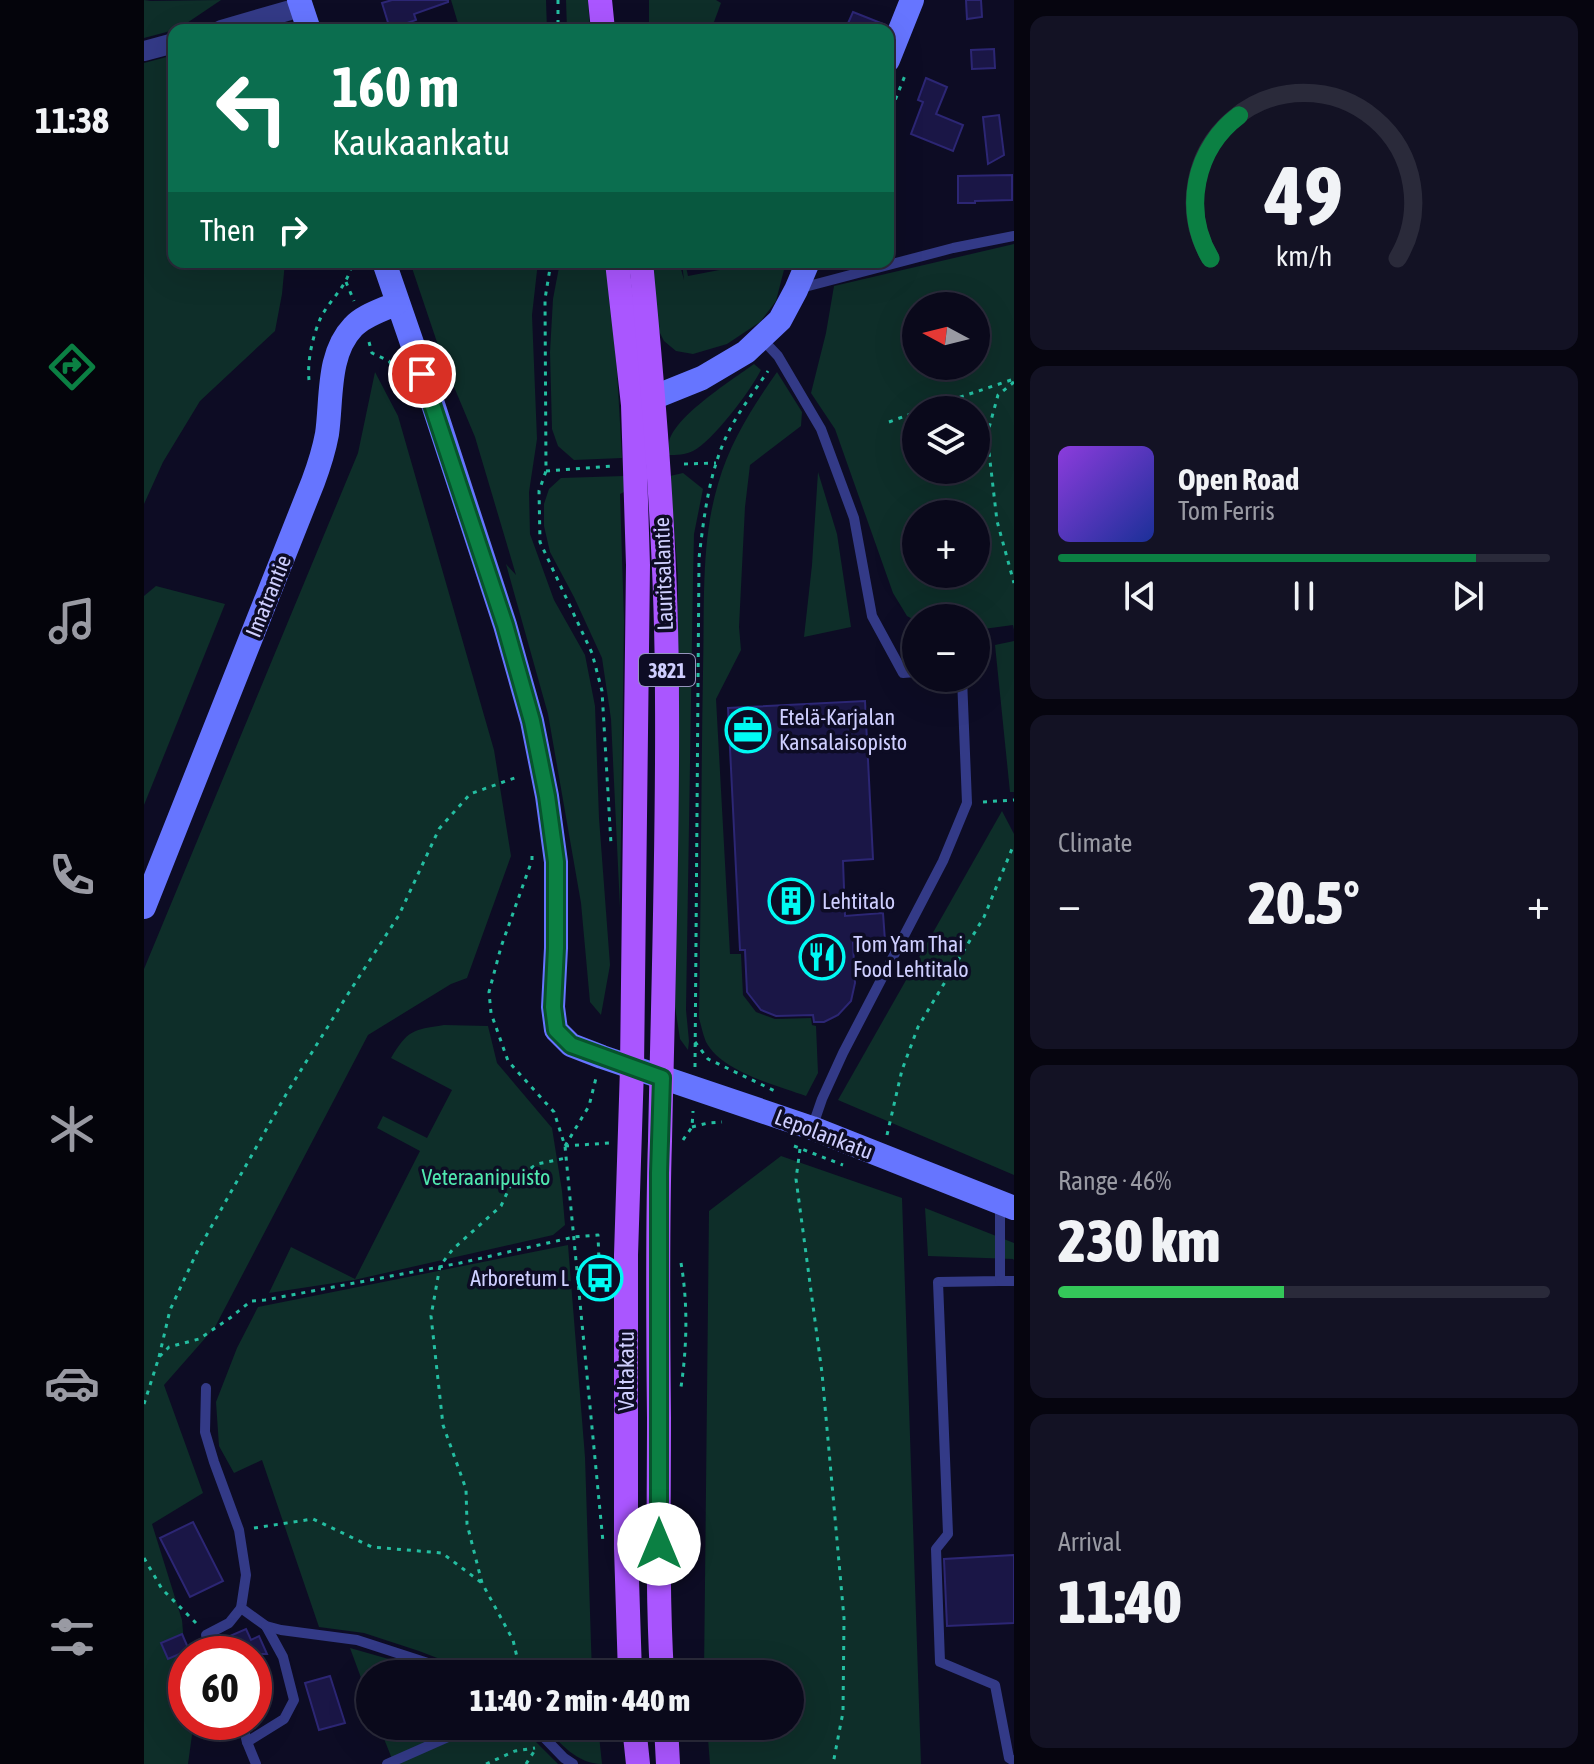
<!DOCTYPE html>
<html lang="en">
<head>
<meta charset="utf-8">
<style>
	:root { --surface:#0a091b; --page:#131224; --text:#f1f3f6; --muted:#999aa3; --line:#2a2a3a; --accent:#0b8043 }
	body { margin:0; font-family:"Asap Condensed",sans-serif; background:var(--page); color:var(--text); height:100vh; display:flex; flex-direction:column; font-size:30px; white-space:nowrap }
	* { box-sizing:border-box; margin:0 }
	p { font-size:26px; color:var(--muted) }
	.icon { flex:none; width:44px; height:44px; fill:none; stroke:currentColor; stroke-width:2; stroke-linecap:round; stroke-linejoin:round }
	.map { position:relative; flex:1; overflow:hidden }
	.sheet { display:flex; flex-direction:column; gap:16px; padding:16px; background:#06050f; width:580px }
	.sheet>* { flex:none }
	.guide { position:absolute; left:24px; top:24px; width:726px; height:244px; border-radius:16px; box-shadow:0 8px 32px #0002,0 0 0 2px var(--line); background:#0b6e4f; color:#fff; overflow:hidden }
	.needle { width:52px; rotate:277deg }
	.fabs { position:absolute; left:758px; top:292px; display:grid; gap:16px }
	.fabs a { display:grid; place-items:center; width:88px; height:88px; border-radius:50%; background:var(--surface); box-shadow:0 8px 32px #0002,0 0 0 2px var(--line); font-size:40px }
	.speed { position:absolute; left:24px; top:1636px; display:flex; gap:16px; font-size:40px; font-weight:700; text-align:center }
	.speed>* { display:grid; place-content:center; width:104px; height:104px; border-radius:50%; background:var(--surface); box-shadow:0 8px 32px #0002,0 0 0 2px var(--line); line-height:1 }
	.speed .limit { border:12px solid #d22; background:#fff; color:#111 }
	.pin { position:absolute; display:grid; place-items:center; width:68px; height:68px; color:#fff; margin:-34px; border:4px solid #fff; border-radius:50%; box-shadow:0 2px 8px #0007 }
	.me { position:absolute; width:88px; margin:-44px; rotate:0deg; stroke-linejoin:round; filter:drop-shadow(0 0 6px #0008) }
	.turn { display:flex; align-items:center; gap:28px; height:168px; padding:0 32px; font-size:36px }
	.turn .icon { width:104px; height:104px; stroke-width:2.5 }
	.turn b { display:block; font-size:56px; line-height:68px }
	.then { display:flex; align-items:center; height:76px; padding:0 32px; background:#0003; gap:16px; font-size:30px }
	.big { font-size:60px; font-weight:800; line-height:1.1 }
	.sheet .widget { flex:1; display:flex; flex-direction:column; justify-content:center; gap:12px; min-width:0; padding:0 28px; border-radius:16px; background:var(--page) }
	.sheet .dial { align-items:center; gap:0 }
	.dial svg { height:208px; overflow:visible; fill:none; stroke:var(--line); stroke-width:7; stroke-linecap:round; text-anchor:middle }
	.dial text { fill:var(--text); stroke:none }
	.song { display:flex; align-items:center; gap:24px }
	.cover { width:96px; height:96px; border-radius:12px; background:linear-gradient(135deg,hsl(270 70% 55%),hsl(230 70% 35%)) }
	.played { height:8px; border-radius:4px; background:linear-gradient(90deg,var(--accent) 85%,var(--line) 85%) }
	.keys { display:flex; justify-content:space-around; direction:ltr }
	.heat { display:flex; justify-content:space-between; align-items:center; font-size:44px; direction:ltr }
	.charge { height:12px; border-radius:6px; background:linear-gradient(90deg,#34c759 46%,var(--line) 0) }
	.trip { position:absolute; left:212px; top:1660px; width:448px; height:80px; border-radius:40px; background:var(--surface); box-shadow:0 8px 32px #0002,0 0 0 2px var(--line); font-weight:800; line-height:80px; text-align:center }
	main { display:flex; flex:1; min-height:0 }
	.dock { display:flex; flex-direction:column; width:144px; justify-content:space-around; align-items:center; background:#04040b; color:var(--muted) }
	.dock .icon { width:56px; height:56px }
	.dock .selected { color:var(--accent) }
	.dock b { font-size:36px; color:var(--text) }
	.map>svg:first-child { display:block }
</style>
</head>
<body>
<main>
<nav class="dock">
<b>11:38</b>
<svg class="icon selected" aria-label="directions" viewBox="0 0 24 24"><path d="M12 3l9 9-9 9-9-9zM9 14v-3h6M13 9l2 2-2 2"/></svg>
<svg class="icon" aria-label="music" viewBox="0 0 24 24"><path d="M9 18V5l10-2v13"/><circle cx="6" cy="18" r="3"/><circle cx="16" cy="16" r="3"/></svg>
<svg class="icon" aria-label="phone" viewBox="0 0 24 24"><path d="M5 4h4l2 5-3 2q2 4 5 5l2-3 5 2v4C11 20 4 13 5 4z"/></svg>
<svg class="icon" aria-label="climate" viewBox="0 0 24 24"><path d="M12 3v18M4 7l16 10M4 17L20 7"/></svg>
<svg class="icon" aria-label="car" viewBox="0 0 24 24"><path d="M5 17H2v-5l4-1 3-4h7l3 4 3 1v5h-3M9 17h6M6 11h13"/><circle cx="7" cy="17" r="2"/><circle cx="17" cy="17" r="2"/></svg>
<svg class="icon" aria-label="filters" viewBox="0 0 24 24"><path d="M4 7h16M4 17h16"/><circle cx="9" cy="7" r="2"/><circle cx="15" cy="17" r="2"/></svg>
</nav>
<div class="map">
<svg width="870" height="1764" viewBox="0 0 870 1764">
	<rect width="100%" height="100%" fill="#0d0c24"/>
	<g fill="#0e2e29" fill-rule="evenodd">
		<polygon points="0,0 7,1 77,0 34,29 0,38"/>
		<polygon points="307,0 402,0 403,30 316,30"/>
		<polygon points="422,0 444,0 446,30 423,30"/>
		<polygon points="505,0 572,0 577,3 567,30 505,30"/>
		<polygon points="30,55 30,262 141,262 138,294 131,331 56,401 19,462 0,504 0,63"/>
		<path d="M870,244V630L869,625L832,630V618H772V621L763,616L749,593L691,429L667,393L682,333L690,286ZM772,306H832V366H772ZM772,410H832V470H772ZM772,514H832V574H772Z"/>
		<polygon points="266,262 394,262 388,315 393,439 385,492 386,534 410,600 441,655 451,706 455,818 466,965 457,1015 446,1002 437,903 404,714 362,564 372,575 331,437 300,363"/>
		<polygon points="416,262 463,262 473,371 478,458 430,460 414,446 408,429 406,352 409,299"/>
		<polygon points="507,262 535,262 540,280 538,262 541,262 544,276 617,262 642,262 632,301 616,322 583,344 549,354 532,351 520,341 515,331"/>
		<path d="M610,364L617,370C607,390 569,441 549,451C541,455 533,455 524,455C524,450 524,446 525,442C531,416 588,380 610,364Z"/>
		<polygon points="231,372 254,416 350,750 367,856 323,978 307,984 224,1035 71,1327 20,1385 59,1493 8,1524 38,1620 42,1667 42,1722 47,1722 48,1735 44,1764 0,1764 0,969 214,453"/>
		<path d="M633,372L658,412L657,426L606,465L601,507L595,627L597,650L572,699L586,954H597L599,995L612,1012L631,1019L667,1018L668,1025L672,1026L674,1073L662,1096C632,1085 578,1072 562,1042C559,1035 557,1025 555,1018C557,902 557,787 559,672C561,610 556,544 574,484C586,442 608,408 633,372Z"/>
		<polygon points="674,472 693,534 707,627 660,637 668,565"/>
		<polygon points="539,473 559,489 550,534 549,578 542,1010 545,1041 544,1050 536,1039 531,1007 534,576 526,476"/>
		<polygon points="480,476 480,492 476,494 480,621 476,908 467,719 458,658 430,597 406,552 400,526 400,504 405,489 417,478"/>
		<polygon points="12,586 81,604 0,805 0,596"/>
		<polygon points="870,641 870,792 866,792 851,645"/>
		<polygon points="858,811 870,834 870,1175 694,1100"/>
		<path d="M300,1025L344,1026L353,1063L408,1128L418,1191L421,1225L409,1235L210,1280L125,1293L147,1247L211,1279L276,1151L233,1128L239,1116L283,1138L308,1090L247,1058C264,1030 268,1030 300,1025Z"/>
		<polygon points="637,1156 758,1198 777,1764 566,1764 563,1726 646,1726 646,1674 560,1674 565,1211"/>
		<polygon points="781,1208 870,1243 870,1260 869,1259 784,1256"/>
		<polygon points="424,1245 441,1457 448,1674 335,1674 275,1651 220,1633 175,1627 118,1460 90,1473 75,1446 72,1402 93,1348 114,1307"/>
		<polygon points="206,1648 287,1671 293,1674 226,1674 226,1702"/>
		<polygon points="235,1726 376,1726 414,1764 250,1764"/>
		<path d="M400,1726H454L458,1764C433,1764 416,1743 400,1726Z"/>
	</g>
	<g fill="#1a1646" stroke="#2c2674" stroke-width="2">
		<polygon points="248,0 304,0 304,2 270,14 272,20 246,29 238,3"/>
		<polygon points="822,0 837,0 838,17 823,19"/>
		<polygon points="709,12 742,25 740,30 701,30"/>
		<polygon points="850,49 851,68 828,69 827,50"/>
		<polygon points="782,78 803,87 792,114 819,125 809,151 767,134 779,102 774,100"/>
		<polygon points="855,115 860,155 844,164 839,117"/>
		<polygon points="868,175 868,200 831,201 831,203 814,203 814,176"/>
		<polygon points="721,701 729,859 699,861 701,916 739,913 741,941 709,943 711,983 707,1001 694,1015 680,1022 670,1022 669,1015 632,1016 617,1010 603,992 601,950 596,950 584,708"/>
		<polygon points="49,1522 79,1581 46,1597 16,1538"/>
		<polygon points="870,1555 870,1623 803,1626 800,1559"/>
		<polygon points="102,1629 107,1640 115,1636 123,1654 82,1654 82,1651 84,1650 79,1639"/>
		<polygon points="38,1634 45,1650 24,1659 17,1643"/>
		<polygon points="186,1676 201,1723 175,1730 161,1683"/>
	</g>
	<g fill="none" stroke-linecap="round" stroke-linejoin="round">
		<g stroke="#24bea1" stroke-width="3" stroke-dasharray="4 6" stroke-linecap="butt">
			<polyline points="414,0 414,30"/>
			<polyline points="744,118 762,73"/>
			<polyline points="407,262 401,299 402,471 395,491 396,542 448,653 458,691 467,844"/>
			<polyline points="202,282 210,301"/>
			<polyline points="225,342 228,353 245,361 257,380"/>
			<path d="M165,380C163,360 169,335 177,317C187,298 205,285 208,262"/>
			<polyline points="870,382 854,395 843,435 853,521 870,583"/>
			<polyline points="778,410 870,379"/>
			<polyline points="745,422 772,412"/>
			<polyline points="540,464 572,463"/>
			<polyline points="402,471 470,466"/>
			<polyline points="839,802 870,800"/>
			<polyline points="388,856 388,860 357,947 345,992 347,1013 364,1061 410,1112 421,1146 459,1542"/>
			<polyline points="551,1042 564,1059 631,1091"/>
			<path d="M551,1067L555,558C560,516 565,473 583,435C594,412 610,392 624,371"/>
			<polyline points="548,1127 564,1123 578,1122"/>
			<polyline points="743,1135 758,1070 774,1027 840,917 870,844"/>
			<polyline points="539,1140 548,1127 549,1111"/>
			<polyline points="421,1146 445,1106 452,1078"/>
			<polyline points="421,1146 465,1143"/>
			<polyline points="650,1146 699,1165"/>
			<polyline points="656,1149 652,1179 678,1373 700,1618 699,1712 689,1764"/>
			<path d="M537,1263C544,1303 543,1347 537,1387"/>
			<polyline points="15,1357 26,1310 53,1252 144,1091 204,994 255,915 295,829 326,794 376,776"/>
			<polyline points="0,1404 15,1357 25,1347 55,1339 86,1318 107,1301 121,1300 316,1263 430,1237 454,1235 456,1286"/>
			<polyline points="110,1528 169,1519 228,1547 298,1553 338,1583"/>
			<polyline points="0,1558 18,1589 52,1623"/>
			<polyline points="377,1674 369,1640 338,1583 323,1524 322,1489 299,1425 287,1316 296,1266 309,1249 357,1206 369,1180 393,1164 422,1158"/>
			<polyline points="342,1764 371,1751 391,1748"/>
			<polyline points="382,1764 391,1750"/>
		</g>
		<g stroke="#333a87" stroke-width="10">
			<polyline points="657,288 809,248 870,236"/>
			<polyline points="618,339 634,356 677,429 710,518 728,616 759,673 772,672"/>
			<polyline points="668,1128 678,1099 699,1053 799,861 823,803 818,678"/>
			<polyline points="856,1203 856,1281 794,1282 804,1534 792,1549 796,1662 851,1685 865,1758 870,1761"/>
			<polyline points="856,1281 870,1281"/>
			<polyline points="62,1388 61,1432 70,1462 95,1530 102,1575 97,1608 122,1626 137,1630 213,1640 293,1666 310,1674"/>
			<polyline points="74,1654 72,1647 62,1635 85,1623 97,1608"/>
			<polyline points="98,1722 103,1742"/>
			<polyline points="389,1726 420,1758 429,1764"/>
			<polyline points="112,1764 103,1742 140,1719 150,1700 139,1657 122,1626"/>
			<polyline points="243,1764 320,1730"/>
		</g>
		<g stroke="#333a87" stroke-width="20">
			<polyline points="77,30 157,7"/>
			<polyline points="0,51 30,43"/>
		</g>
		<g stroke="#6675ff" stroke-width="24">
			<polyline points="155,0 165,30"/>
			<polyline points="744,60 768,0"/>
			<polyline points="240,262 287,398 361,625 388,721 403,796 412,862 412,948 409,1007 412,1030 427,1045 458,1057 668,1128 870,1208"/>
			<polyline points="491,405 558,378 602,352 636,320 652,290 664,262"/>
			<path d="M0,907L169,482C175,466 180,450 183,434C188,399 183,354 209,327C220,315 239,310 253,303"/>
		</g>
		<g stroke="#aa56ff" stroke-width="24">
			<polyline points="456,0 459,30"/>
			<polyline points="473,262 489,405 494,565 488,1068 482,1255 482,1548 486,1674"/>
			<path d="M497,262C511,408 523,555 523,701C524,848 519,995 516,1141C513,1234 514,1326 515,1418C515,1504 513,1589 518,1674"/>
			<polyline points="490,1726 494,1764"/>
			<polyline points="522,1726 524,1764"/>
		</g>
	</g>
	<g fill="none" stroke-linecap="round" stroke-linejoin="round">
		<g stroke="#07532c" stroke-width="20">
			<polyline id="route" points="278,374 361,625 388,721 403,796 412,862 412,948 409,1007 412,1030 427,1045 518,1078 515,1173 515,1544"/>
		</g>
		<use href="#route" stroke="#0b8043" stroke-width="14"/>
	</g>
	<defs>
		<g id="office-ring" transform="scale(2.3)"><circle r="9.5" fill="#0d0c24" stroke="#00faf3" stroke-width="1.5"/><path d="M-6-3h4V-5.5h4V-3h4V5H-6ZM-1-4.5V-3h2v-1.5ZM-6 0V1H6V0Z" fill="#00faf3"/></g>
		<g id="building-ring" transform="scale(2.3)"><circle r="9.5" fill="#0d0c24" stroke="#00faf3" stroke-width="1.5"/><path d="M-4-6H4V6H1V3H-1V6H-4ZM-2.5-4.3h1.7v1.8h-1.7ZM.8-4.3h1.7v1.8H.8ZM-2.5-1h1.7V.8h-1.7ZM.8-1h1.7V.8H.8Z" fill="#00faf3"/></g>
		<g id="restaurant-ring" transform="scale(2.3)"><circle r="9.5" fill="#0d0c24" stroke="#00faf3" stroke-width="1.5"/><path d="M-5-6h1v4h1v-4h1v4h1v-4h1v5L-1.5 .5V6h-2V.5L-5-1ZM5-6V6H3V1.5H1.5Q1.5-4 5-6Z" fill="#00faf3"/></g>
		<g id="bus-ring" transform="scale(2.3)"><circle r="9.5" fill="#0d0c24" stroke="#00faf3" stroke-width="1.5"/><path d="M-5-6H5V4H4V6H2V4H-2V6H-4V4H-5ZM-3.5-4V0h7V-4ZM-3.5 1.2v1.5H-2V1.2ZM2 1.2v1.5H3.5V1.2Z" fill="#00faf3"/></g>
	</defs>
	<g fill-rule="evenodd">
		<use href="#office-ring" x="604" y="730"/>
		<use href="#building-ring" x="647" y="901"/>
		<use href="#restaurant-ring" x="678" y="957"/>
		<use href="#bus-ring" x="456" y="1278"/>
	</g>
	<g text-anchor="middle" dominant-baseline="central" stroke-width="7" stroke-linejoin="round" paint-order="stroke">
		<rect fill="#0d0c24" stroke="#9594bd" stroke-width="2" x="495" y="654" width="56" height="32" rx="6"/>
		<g font-size="20" font-weight="bold" fill="#cfcfff">
			<text x="523" y="670">3821</text>
		</g>
		<g font-size="22" fill="#cfcfff" stroke="#0d0c24">
			<text transform="translate(519 574) rotate(-92)">Lauritsalantie</text>
			<text transform="translate(124 596) rotate(-68)">Imatrantie</text>
			<text transform="translate(680 1134) rotate(21)">Lepolankatu</text>
			<text transform="translate(482 1371) rotate(-90)">Valtakatu</text>
		</g>
		<g font-size="22" fill="#cfcfff" stroke="#0d0c24" text-anchor="start">
			<text x="635" y="717">Etelä-Karjalan<tspan x="635" dy="25">Kansalaisopisto</tspan></text>
			<text x="678" y="901">Lehtitalo</text>
			<text x="709" y="944">Tom Yam Thai<tspan x="709" dy="25">Food Lehtitalo</tspan></text>
			<text x="425" y="1278" text-anchor="end">Arboretum L</text>
		</g>
		<g font-size="22" fill="#50e9b0" stroke="#0d0c24">
			<text x="342" y="1177">Veteraanipuisto</text>
		</g>
	</g>
</svg>
<div class="fabs">
<a><svg class="needle" viewBox="-14 -14 28 28"><path d="M0-13l5 13h-10z" fill="#e53935"/><path d="M0 13l5-13h-10z" fill="#999aa3"/></svg></a>
<a><svg class="icon" aria-label="layers" viewBox="0 0 24 24"><path d="M12 4l9 5-9 5-9-5zM3 14l9 5 9-5"/></svg></a>
<a>+</a>
<a>−</a>
</div>
<div class="speed"><div class="limit">60</div></div>
<div class="pin" style="left:278px;top:374px;background:#d93025"><svg class="icon" aria-label="arrive" viewBox="0 0 24 24"><path d="M6 21V4h12l-3 4 3 4H6"/></svg></div>
<svg class="me" style="left:515px;top:1544px" viewBox="-20 -20 40 40"><circle r="19" fill="#fff"/><path d="M0-13L10 11 0 6-10 11z" fill="#0b8043"/></svg>
<div class="trip">11:40 · 2 min · 440 m</div>
<div class="guide">
<div class="turn"><svg class="icon" aria-label="left" viewBox="0 0 24 24"><path d="M17 20v-9H6M10 6l-5 5 5 5"/></svg><div><b>160 m</b>Kaukaankatu</div></div>
<div class="then">Then<svg class="icon" aria-label="right" viewBox="0 0 24 24"><path d="M7 20v-9h11M14 6l5 5-5 5"/></svg></div>
</div>
</div>
<section class="sheet">
<div class="widget dial"><svg viewBox="0 0 100 80">
<path d="M14 69A42 42 0 1 1 86 69"/>
<path d="M14 69A42 42 0 0 1 25 14" stroke="#0b8043"/>
<text x="50" y="56" font-size="32" font-weight="700">49</text>
<text x="50" y="72" font-size="11">km/h</text>
</svg></div>
<div class="widget">
<div class="song"><i class="cover"></i><div><b>Open Road</b><p>Tom Ferris</p></div></div>
<div class="played"></div>
<div class="keys"><svg class="icon" aria-label="previous" viewBox="0 0 24 24"><path d="M18 5L8 12l10 7zM5 5v14"/></svg><svg class="icon" aria-label="pause" viewBox="0 0 24 24"><path d="M8 5v14M16 5v14"/></svg><svg class="icon" aria-label="next" viewBox="0 0 24 24"><path d="M6 5l10 7-10 7zM19 5v14"/></svg></div>
</div>
<div class="widget"><p>Climate</p>
<div class="heat"><a>−</a><b class="big">20.5°</b><a>+</a></div>
</div>
<div class="widget"><p>Range · 46%</p><b class="big">230 km</b><div class="charge"></div></div>
<div class="widget"><p>Arrival</p><b class="big">11:40</b></div>
</section>
</main>
</body>
</html>
